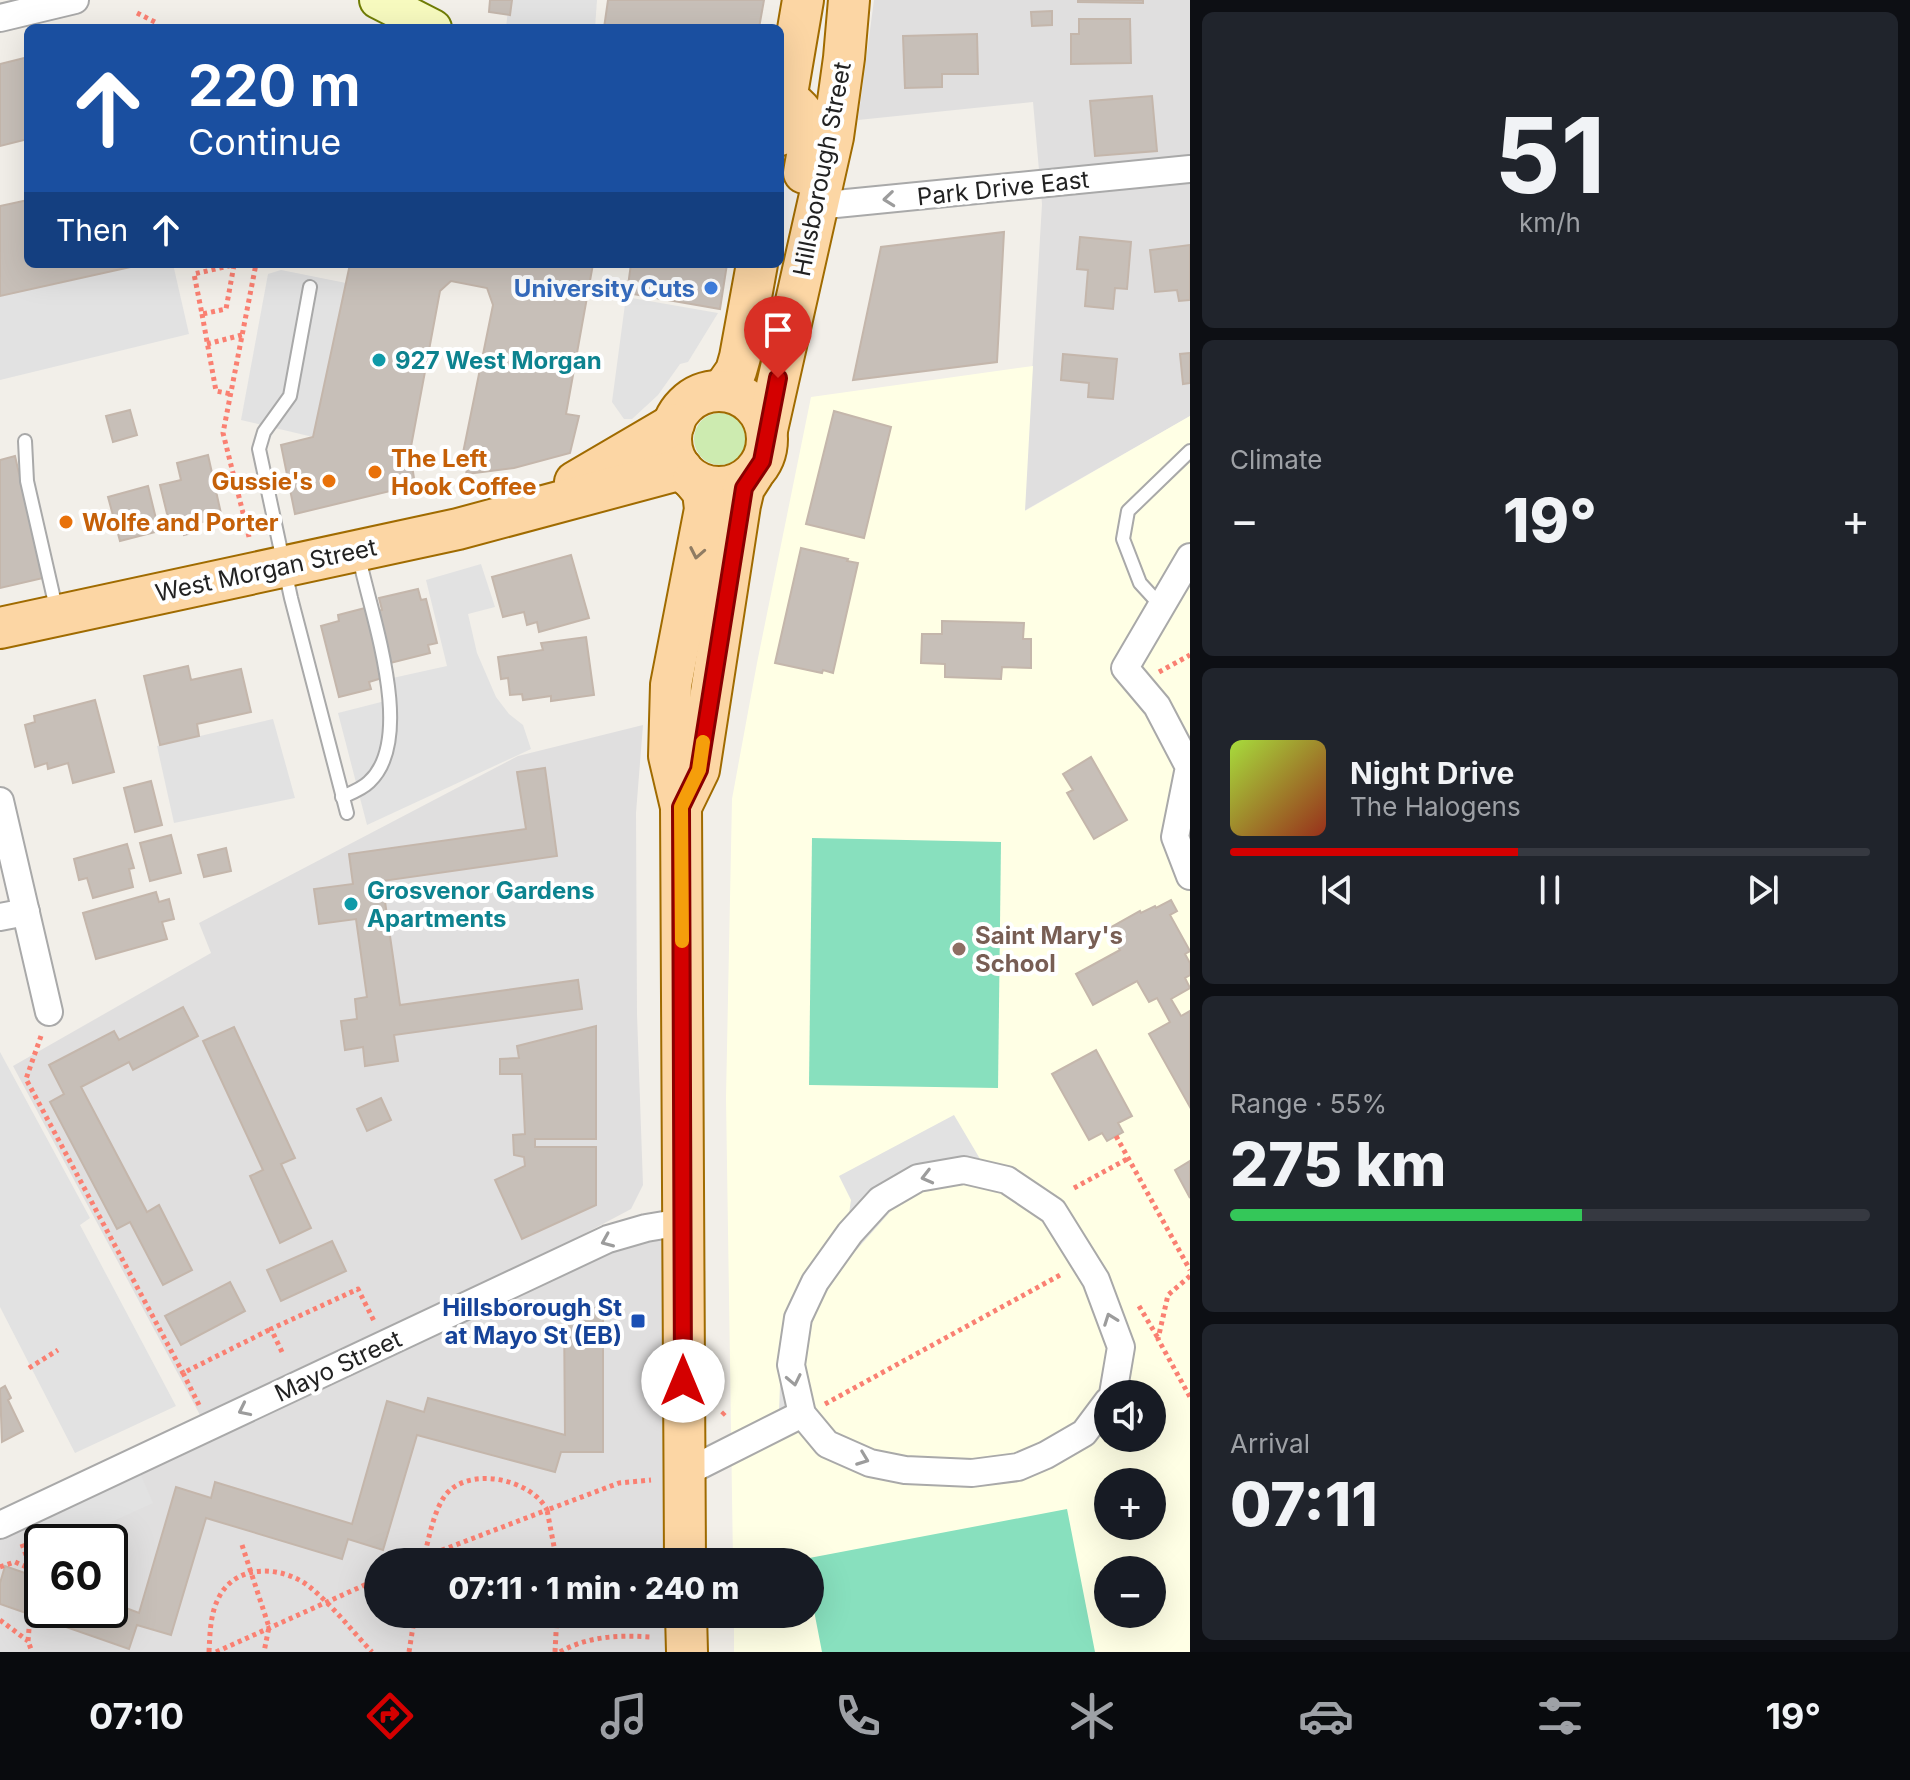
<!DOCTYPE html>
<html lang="en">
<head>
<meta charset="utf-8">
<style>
	:root { --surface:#171b24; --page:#20242c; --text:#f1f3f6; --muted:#9ea1a6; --line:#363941; --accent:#d40000 }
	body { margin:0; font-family:Inter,sans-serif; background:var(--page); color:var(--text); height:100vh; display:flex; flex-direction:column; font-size:30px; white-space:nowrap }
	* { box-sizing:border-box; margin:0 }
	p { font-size:26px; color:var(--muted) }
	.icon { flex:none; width:44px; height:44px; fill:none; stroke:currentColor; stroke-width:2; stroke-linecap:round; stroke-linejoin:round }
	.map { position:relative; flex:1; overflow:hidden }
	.drawer { display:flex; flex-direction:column; gap:12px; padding:12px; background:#0d0f14; width:720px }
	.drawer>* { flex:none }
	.top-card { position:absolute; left:24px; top:24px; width:760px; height:244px; border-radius:12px; box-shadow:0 8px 32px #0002; background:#1a4fa0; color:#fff; overflow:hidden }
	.fabs { position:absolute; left:1094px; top:1380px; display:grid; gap:16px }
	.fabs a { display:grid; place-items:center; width:72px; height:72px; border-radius:50%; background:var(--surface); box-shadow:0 8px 32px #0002; font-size:40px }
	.speed { position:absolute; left:24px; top:1524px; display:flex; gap:16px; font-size:40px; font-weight:700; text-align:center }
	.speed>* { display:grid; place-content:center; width:104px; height:104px; border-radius:50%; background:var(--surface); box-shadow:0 8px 32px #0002; line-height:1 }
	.speed .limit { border:4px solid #111; border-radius:12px; background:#fff; color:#111 }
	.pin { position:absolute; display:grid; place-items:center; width:68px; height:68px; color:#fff; margin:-82px -34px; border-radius:50% 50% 50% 0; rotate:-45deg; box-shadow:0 0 8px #0007 }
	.pin .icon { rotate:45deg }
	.me { position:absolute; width:88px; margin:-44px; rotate:0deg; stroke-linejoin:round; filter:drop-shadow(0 0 6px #0008) }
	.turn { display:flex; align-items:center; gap:28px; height:168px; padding:0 32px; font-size:36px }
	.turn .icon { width:104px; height:104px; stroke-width:2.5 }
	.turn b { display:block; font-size:56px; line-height:68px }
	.then { display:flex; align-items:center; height:76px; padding:0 32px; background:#0003; gap:16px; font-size:30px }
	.big { font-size:60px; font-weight:800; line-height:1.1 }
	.drawer .card { flex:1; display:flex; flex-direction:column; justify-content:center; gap:12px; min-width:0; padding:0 28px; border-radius:12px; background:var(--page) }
	.drawer .dial { align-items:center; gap:0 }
	.dial b { font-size:104px; line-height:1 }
	.song { display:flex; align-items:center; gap:24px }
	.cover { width:96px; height:96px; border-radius:12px; background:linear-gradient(135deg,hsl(80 70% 55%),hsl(10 70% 35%)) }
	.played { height:8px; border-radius:4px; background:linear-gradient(90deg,var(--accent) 45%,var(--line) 45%) }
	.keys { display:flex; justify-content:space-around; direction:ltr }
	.heat { display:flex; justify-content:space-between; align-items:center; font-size:44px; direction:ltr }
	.charge { height:12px; border-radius:6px; background:linear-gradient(90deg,#34c759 55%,var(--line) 0) }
	.trip { position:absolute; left:364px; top:1548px; width:460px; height:80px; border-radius:40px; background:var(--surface); box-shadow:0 8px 32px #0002; font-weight:800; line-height:80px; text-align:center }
	.dock { display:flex; height:128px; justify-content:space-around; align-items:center; background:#090b0e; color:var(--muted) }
	.dock .icon { width:56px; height:56px }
	.dock .active { color:var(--accent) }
	.dock b { font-size:36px; color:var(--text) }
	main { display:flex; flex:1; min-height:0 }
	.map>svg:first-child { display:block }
</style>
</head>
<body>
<main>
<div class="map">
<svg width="1190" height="1652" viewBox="0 0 1190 1652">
	<rect width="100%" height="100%" fill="#f2efe9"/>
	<g fill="#e0dfdf" fill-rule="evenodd">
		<polygon points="874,0 1190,0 1190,416 1024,511 1042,204 1033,102 858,120"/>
		<polygon points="643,725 636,813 637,1014 643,1185 631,1209 473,1293 200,1415 13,1066 211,953 199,923 518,756"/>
		<path d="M682,1222L685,1562H378V1614H686L687,1652H0V1525L608,1239ZM42,1542H110V1610H42Z"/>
	</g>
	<path fill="#ffffe5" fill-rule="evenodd" d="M1033,366L1025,511L1190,416V1652H734V1614H810V1562H733L726,1098L732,799L757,663L811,397ZM1108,1394H1152V1438H1108ZM1108,1482H1152V1526H1108ZM1108,1570H1152V1614H1108Z"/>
	<circle fill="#cdebb0" cx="720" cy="439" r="26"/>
	<g fill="#88e0be">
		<polygon points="812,838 1001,842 998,1088 809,1085"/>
		<polygon points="1067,1509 1095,1652 822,1652 810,1590 810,1562 804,1562 804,1559"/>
	</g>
	<g fill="#e2e2e2">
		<polygon points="509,0 597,0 595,28 506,28"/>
		<polygon points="144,264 173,264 189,334 0,380 0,296"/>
		<polygon points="281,270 346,283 313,437 241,420 268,274"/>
		<polygon points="626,297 718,313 688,362 680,364 658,395 632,419 624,419 612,402"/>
		<polygon points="481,564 495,607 468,614 477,653 496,697 509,714 523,725 531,749 367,825 338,713 389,700 388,679 447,666 426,580"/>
		<polygon points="273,719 295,798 174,823 157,746"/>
		<polygon points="0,1052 90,1218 80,1225 176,1406 75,1453 0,1307"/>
		<polygon points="954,1115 999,1191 978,1182 954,1179 927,1187 897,1204 844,1264 821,1301 808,1333 802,1361 805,1396 779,1413 781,1356 847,1227 851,1200 839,1176"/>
		<polygon points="140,1473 153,1503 67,1542 42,1542 40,1554 27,1526"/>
	</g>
	<g fill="#c7bfb8" stroke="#c4b6ab" stroke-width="2">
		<polygon points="490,0 512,0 510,15 489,12"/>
		<polygon points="608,0 764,0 759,28 604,28"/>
		<polygon points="1078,0 1143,0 1143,3 1078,2"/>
		<polygon points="1052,11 1052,25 1032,26 1031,12"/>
		<polygon points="1079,19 1130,19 1131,63 1071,64 1071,34 1079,34"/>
		<polygon points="977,34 978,74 942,74 942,87 905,88 903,36"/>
		<polygon points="28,57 28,139 0,146 0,64"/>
		<polygon points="1152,96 1157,151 1095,156 1090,101"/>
		<polygon points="28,200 28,264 144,264 0,296 0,206"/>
		<polygon points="1004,232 997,362 853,380 881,247"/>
		<polygon points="1080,237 1131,242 1127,289 1115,288 1113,309 1085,306 1088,270 1077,269"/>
		<polygon points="1190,245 1190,300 1179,301 1177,290 1155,292 1150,250"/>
		<polygon points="350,264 593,264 566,414 579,416 570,453 514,468 466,474 470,456 463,453 493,305 487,288 451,281 440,291 410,452 415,485 295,514 281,445 313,437"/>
		<polygon points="631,264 727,264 720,309 627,293"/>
		<polygon points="1190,353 1190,383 1183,384 1180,354"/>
		<polygon points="1063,354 1117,359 1113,399 1088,397 1089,383 1061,380"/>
		<polygon points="130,410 137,435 113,442 106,416"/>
		<polygon points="834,411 891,427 864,538 806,524"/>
		<polygon points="208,455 222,518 198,523 200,531 184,535 182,527 171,530 160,485 181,480 177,463"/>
		<polygon points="15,456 43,578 0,588 0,460"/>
		<polygon points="148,486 159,531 120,541 108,497"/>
		<polygon points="801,548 848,559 847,561 858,563 833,673 823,670 822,673 775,663"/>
		<polygon points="571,555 589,618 539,632 537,622 527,625 524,612 503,617 492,577"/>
		<polygon points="418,589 421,600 426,599 437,643 428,645 430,653 390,663 377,611 382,610 379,598"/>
		<polygon points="365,608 382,678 369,682 371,689 339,697 321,626 339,621 338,615"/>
		<polygon points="942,621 1024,623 1023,639 1031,639 1031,668 1002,667 1001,679 945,677 945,664 921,663 922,634 942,634"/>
		<polygon points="586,637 594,695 551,701 551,696 523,700 522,694 510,695 508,678 501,679 498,657 543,650 541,643"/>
		<polygon points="188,666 191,680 241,669 251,712 197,724 199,736 160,745 144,676"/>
		<polygon points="95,700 114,772 73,783 68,763 48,769 47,763 35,767 25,725 35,722 34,716"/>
		<polygon points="1091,757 1127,820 1094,839 1067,793 1073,790 1063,774"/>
		<polygon points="545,768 557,856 382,881 400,1005 578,980 582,1009 394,1035 398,1061 365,1066 363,1047 345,1050 341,1021 357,1019 355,999 367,997 356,919 319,924 314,889 353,884 349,854 526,829 517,772"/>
		<polygon points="151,781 162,825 135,832 124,788"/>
		<polygon points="171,835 181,873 150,881 140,843"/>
		<polygon points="127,844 134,868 129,869 133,887 93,898 87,878 79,880 74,859"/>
		<polygon points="226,848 231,871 204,877 198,855"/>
		<polygon points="156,892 159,902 169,899 174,919 162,922 167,939 96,959 83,913"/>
		<polygon points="1171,900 1177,911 1170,915 1190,951 1185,954 1190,963 1190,975 1185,978 1190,988 1171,999 1181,1016 1190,1011 1190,1107 1149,1034 1170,1022 1157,998 1149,1002 1137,981 1093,1005 1076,974 1120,950 1108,929 1140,911 1141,913 1155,906 1156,908"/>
		<polygon points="183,1007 198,1036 133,1070 129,1062 81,1087 147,1212 159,1205 192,1270 163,1285 130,1222 117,1229 50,1102 64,1094 49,1065 114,1031 119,1040"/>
		<polygon points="596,1026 596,1139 535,1139 535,1147 596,1147 596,1205 522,1239 495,1180 525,1166 524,1157 514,1155 513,1135 525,1134 522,1074 500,1074 500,1059 519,1058 517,1046"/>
		<polygon points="234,1027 295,1158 281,1164 311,1228 280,1243 250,1176 263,1170 203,1041"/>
		<polygon points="1096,1050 1132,1116 1118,1123 1123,1132 1107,1141 1102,1133 1089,1140 1052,1074"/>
		<polygon points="381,1098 391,1120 367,1131 357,1109"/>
		<polygon points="1190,1161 1190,1198 1175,1170"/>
		<polygon points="332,1241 346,1271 281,1301 267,1270"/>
		<polygon points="230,1282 245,1311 181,1345 165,1316"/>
		<polygon points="603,1308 603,1452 561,1452 555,1472 417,1435 383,1550 348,1539 342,1559 206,1518 171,1635 137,1625 129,1649 0,1604 0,1583 5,1566 42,1579 42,1610 110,1610 110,1602 139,1613 176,1487 211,1498 215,1482 352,1524 387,1401 424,1412 428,1398 565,1435 564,1309"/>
		<polygon points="5,1386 11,1398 8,1400 23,1431 2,1442 0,1389"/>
	</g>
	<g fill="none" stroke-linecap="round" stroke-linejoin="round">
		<g stroke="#a9a9a9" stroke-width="16">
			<g id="lane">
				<polyline points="310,287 290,396 264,432 259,449 291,598 347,813"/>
				<polyline points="25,441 27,481 57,612"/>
				<polyline points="1161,606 1140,583 1123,539 1128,511 1190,451"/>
				<path d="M342,797C351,793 362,789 369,782C417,738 370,612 359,557"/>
			</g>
		</g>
		<g stroke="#a9a9a9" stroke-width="30">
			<g id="street">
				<polyline points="0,18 75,0"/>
				<polyline points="816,206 1190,169"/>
				<polyline points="1190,557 1125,668 1157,706 1189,767 1175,837 1190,876"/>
				<polyline points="0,801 49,1012"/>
				<polyline points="0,917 26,912"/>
				<polyline points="1108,1401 1084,1433 1046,1455 1018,1467 972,1473 905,1470 870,1463 827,1444 802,1414 791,1365 798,1318 815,1282 850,1233 880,1200 918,1178 964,1170 1007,1180 1053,1211 1096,1280 1121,1347 1113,1394"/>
				<polyline points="683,1474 802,1414"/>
				<polyline points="0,1525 608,1239 646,1228 682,1222"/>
			</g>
		</g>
		<g stroke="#707d05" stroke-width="40">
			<polyline id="secondary" points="378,0 433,28"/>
		</g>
		<g stroke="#a06b00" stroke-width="44">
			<g id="primary">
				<path d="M787,99C819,120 809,140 804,173"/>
				<polyline points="780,135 803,0"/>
				<polyline points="722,391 736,371 740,357 757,264"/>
				<circle cx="719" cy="439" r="48"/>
				<polyline points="767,430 833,137 844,58 849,0"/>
				<polyline points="575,482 674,424"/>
				<polyline points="0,628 458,529 682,469"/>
				<polyline points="681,807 699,770 740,505 744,488 753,474"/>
				<polyline points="685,1562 681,807 669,756 671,685 705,509 703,492 693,480"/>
				<polyline points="686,1614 687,1652"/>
			</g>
		</g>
		<g stroke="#fa8072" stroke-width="5" stroke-dasharray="4 4" stroke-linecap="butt">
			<polyline points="137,13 155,22 157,28"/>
			<polyline points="234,265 226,309 202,314 194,274 237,264"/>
			<polyline points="202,314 216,391 231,394"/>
			<polyline points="207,344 242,335"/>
			<polyline points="249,537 223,433 256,264"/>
			<polyline points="1159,672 1190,655"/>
			<polyline points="41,1036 26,1079 183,1373"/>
			<polyline points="1116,1136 1190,1270"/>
			<polyline points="1074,1188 1129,1158"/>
			<polyline points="1190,1276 1168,1295 1158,1339 1190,1397"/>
			<polyline points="1139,1306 1158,1338"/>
			<polyline points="282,1352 271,1329 358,1289 375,1323"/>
			<polyline points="29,1368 58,1350"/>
			<polyline points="825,1404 1062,1274"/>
			<polyline points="199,1405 183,1373 271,1329"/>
			<polyline points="722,1415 727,1410"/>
			<polyline points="242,1545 269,1627 264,1652"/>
			<path d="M413,1562L424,1557C429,1538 433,1514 444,1497C466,1465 531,1478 547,1510L424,1557L423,1562"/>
			<polyline points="557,1562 547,1510 619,1483 651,1480"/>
			<polyline points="0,1567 15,1562 31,1569 21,1541"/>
			<polyline points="0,1620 28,1641"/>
			<polyline points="29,1629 28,1641 32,1652"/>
			<path d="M209,1652C210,1633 210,1614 219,1597C237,1562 285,1566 311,1588C333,1606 352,1631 372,1652"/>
			<polyline points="216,1652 378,1579"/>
			<polyline points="409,1652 415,1614"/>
			<polyline points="555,1652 557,1614"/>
			<path d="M560,1652C588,1636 619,1635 651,1637"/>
		</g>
		<use href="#lane" stroke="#fff" stroke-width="12"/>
		<use href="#street" stroke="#fff" stroke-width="26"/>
		<use href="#secondary" stroke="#f7fabf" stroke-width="36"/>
		<use href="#primary" stroke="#fcd6a4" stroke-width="40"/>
	</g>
	<defs><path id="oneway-chevron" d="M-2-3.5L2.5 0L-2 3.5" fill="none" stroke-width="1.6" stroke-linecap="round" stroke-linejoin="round" transform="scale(2)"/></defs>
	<g stroke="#9c9c9c">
		<use href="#oneway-chevron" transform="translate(889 199) rotate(174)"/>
		<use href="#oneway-chevron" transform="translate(927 1177) rotate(166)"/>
		<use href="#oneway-chevron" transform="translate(607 1241) rotate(157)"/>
		<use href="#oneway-chevron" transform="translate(1110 1319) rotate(-110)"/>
		<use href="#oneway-chevron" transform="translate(794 1380) rotate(78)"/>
		<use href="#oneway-chevron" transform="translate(244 1410) rotate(154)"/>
		<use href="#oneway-chevron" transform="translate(863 1459) rotate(21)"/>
	</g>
	<use stroke="#8f7c63" href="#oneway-chevron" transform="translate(697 553) rotate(101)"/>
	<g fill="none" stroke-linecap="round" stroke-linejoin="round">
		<g stroke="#8a0000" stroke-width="20">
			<polyline id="route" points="683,1381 681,807 699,770 744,488 762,461 778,378"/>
		</g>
		<use href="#route" stroke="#d40000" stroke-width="14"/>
		<polyline stroke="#f59e0b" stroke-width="14" points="682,941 681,807 699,770 703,742"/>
	</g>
	<circle fill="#3f7fe0" stroke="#fff" stroke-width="3" cx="711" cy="288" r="8"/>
	<g fill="#0f9aa8" stroke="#fff" stroke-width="3">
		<circle cx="379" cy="360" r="8"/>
		<circle cx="351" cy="904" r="8"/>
	</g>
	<g fill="#e8710a" stroke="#fff" stroke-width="3">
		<circle cx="375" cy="472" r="8"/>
		<circle cx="329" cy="481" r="8"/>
		<circle cx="66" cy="522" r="8"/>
	</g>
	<circle fill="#8d6e63" stroke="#fff" stroke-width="3" cx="959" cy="949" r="8"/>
	<rect fill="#1a4fb4" stroke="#fff" stroke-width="3" x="630" y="1313" width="16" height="16" rx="4"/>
	<g text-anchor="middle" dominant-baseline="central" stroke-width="8" stroke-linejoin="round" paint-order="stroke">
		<g font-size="24" fill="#222" stroke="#fff">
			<text transform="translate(822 169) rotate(-79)">Hillsborough Street</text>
			<text transform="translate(1003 188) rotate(-6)">Park Drive East</text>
			<text transform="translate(266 570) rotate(-12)">West Morgan Street</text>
			<text transform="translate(338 1366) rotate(-25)">Mayo Street</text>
		</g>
		<g font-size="24" font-weight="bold" fill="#366cbe" stroke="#fff" text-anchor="end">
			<text x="695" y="288">University Cuts</text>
		</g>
		<g font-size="24" font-weight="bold" fill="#0d838f" stroke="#fff" text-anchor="start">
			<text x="395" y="360">927 West Morgan</text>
			<text x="367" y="890">Grosvenor Gardens<tspan x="367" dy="28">Apartments</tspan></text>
		</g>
		<g font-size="24" font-weight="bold" fill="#c56008" stroke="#fff" text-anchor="start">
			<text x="391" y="458">The Left<tspan x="391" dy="28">Hook Coffee</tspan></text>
			<text x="313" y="481" text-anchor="end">Gussie's</text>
			<text x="82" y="522">Wolfe and Porter</text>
		</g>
		<g font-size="24" font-weight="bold" fill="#785e54" stroke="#fff" text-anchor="start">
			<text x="975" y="935">Saint Mary's<tspan x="975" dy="28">School</tspan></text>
		</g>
		<g font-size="24" font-weight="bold" fill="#164399" stroke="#fff" text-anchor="end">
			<text x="622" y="1307">Hillsborough St<tspan x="622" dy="28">at Mayo St (EB)</tspan></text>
		</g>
	</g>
</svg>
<div class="fabs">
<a><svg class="icon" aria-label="sound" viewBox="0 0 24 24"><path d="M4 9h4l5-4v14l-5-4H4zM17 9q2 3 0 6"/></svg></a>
<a>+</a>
<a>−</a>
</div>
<div class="speed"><div class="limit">60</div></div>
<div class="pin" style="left:778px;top:378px;background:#d93025"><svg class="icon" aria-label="arrive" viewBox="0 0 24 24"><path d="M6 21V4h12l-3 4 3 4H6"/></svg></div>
<svg class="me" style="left:683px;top:1381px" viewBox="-20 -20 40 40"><circle r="19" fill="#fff"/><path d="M0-13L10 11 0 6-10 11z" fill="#d40000"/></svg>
<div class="trip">07:11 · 1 min · 240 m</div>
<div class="top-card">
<div class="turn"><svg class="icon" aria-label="ahead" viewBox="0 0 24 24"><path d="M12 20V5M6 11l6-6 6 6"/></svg><div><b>220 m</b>Continue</div></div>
<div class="then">Then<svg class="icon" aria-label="ahead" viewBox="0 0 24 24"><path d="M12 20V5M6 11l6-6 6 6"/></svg></div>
</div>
</div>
<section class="drawer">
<div class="card dial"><b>51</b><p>km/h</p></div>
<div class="card"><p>Climate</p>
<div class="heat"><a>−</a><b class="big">19°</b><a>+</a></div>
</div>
<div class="card">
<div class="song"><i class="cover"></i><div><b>Night Drive</b><p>The Halogens</p></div></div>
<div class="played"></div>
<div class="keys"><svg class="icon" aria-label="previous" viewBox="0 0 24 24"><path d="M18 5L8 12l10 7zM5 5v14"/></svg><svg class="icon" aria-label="pause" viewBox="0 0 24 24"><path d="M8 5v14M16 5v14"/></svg><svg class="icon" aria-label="next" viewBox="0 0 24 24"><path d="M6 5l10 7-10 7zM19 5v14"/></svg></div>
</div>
<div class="card"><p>Range · 55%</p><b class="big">275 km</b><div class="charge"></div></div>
<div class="card"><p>Arrival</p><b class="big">07:11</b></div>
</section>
</main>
<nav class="dock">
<b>07:10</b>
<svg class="icon active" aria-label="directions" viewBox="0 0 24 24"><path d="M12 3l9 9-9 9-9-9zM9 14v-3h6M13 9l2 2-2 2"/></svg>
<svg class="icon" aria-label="music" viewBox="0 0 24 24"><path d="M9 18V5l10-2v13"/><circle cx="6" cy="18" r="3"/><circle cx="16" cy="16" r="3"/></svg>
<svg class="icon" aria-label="phone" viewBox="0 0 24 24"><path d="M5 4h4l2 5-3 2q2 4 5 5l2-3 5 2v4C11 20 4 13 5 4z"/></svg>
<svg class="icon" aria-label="climate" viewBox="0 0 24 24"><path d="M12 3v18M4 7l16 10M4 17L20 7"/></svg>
<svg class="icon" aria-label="car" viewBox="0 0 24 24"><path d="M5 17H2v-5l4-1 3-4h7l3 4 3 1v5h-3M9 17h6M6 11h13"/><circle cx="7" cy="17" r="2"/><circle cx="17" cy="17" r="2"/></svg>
<svg class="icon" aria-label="filters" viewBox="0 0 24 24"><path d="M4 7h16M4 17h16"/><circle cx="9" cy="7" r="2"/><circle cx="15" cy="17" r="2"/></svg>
<b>19°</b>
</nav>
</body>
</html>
